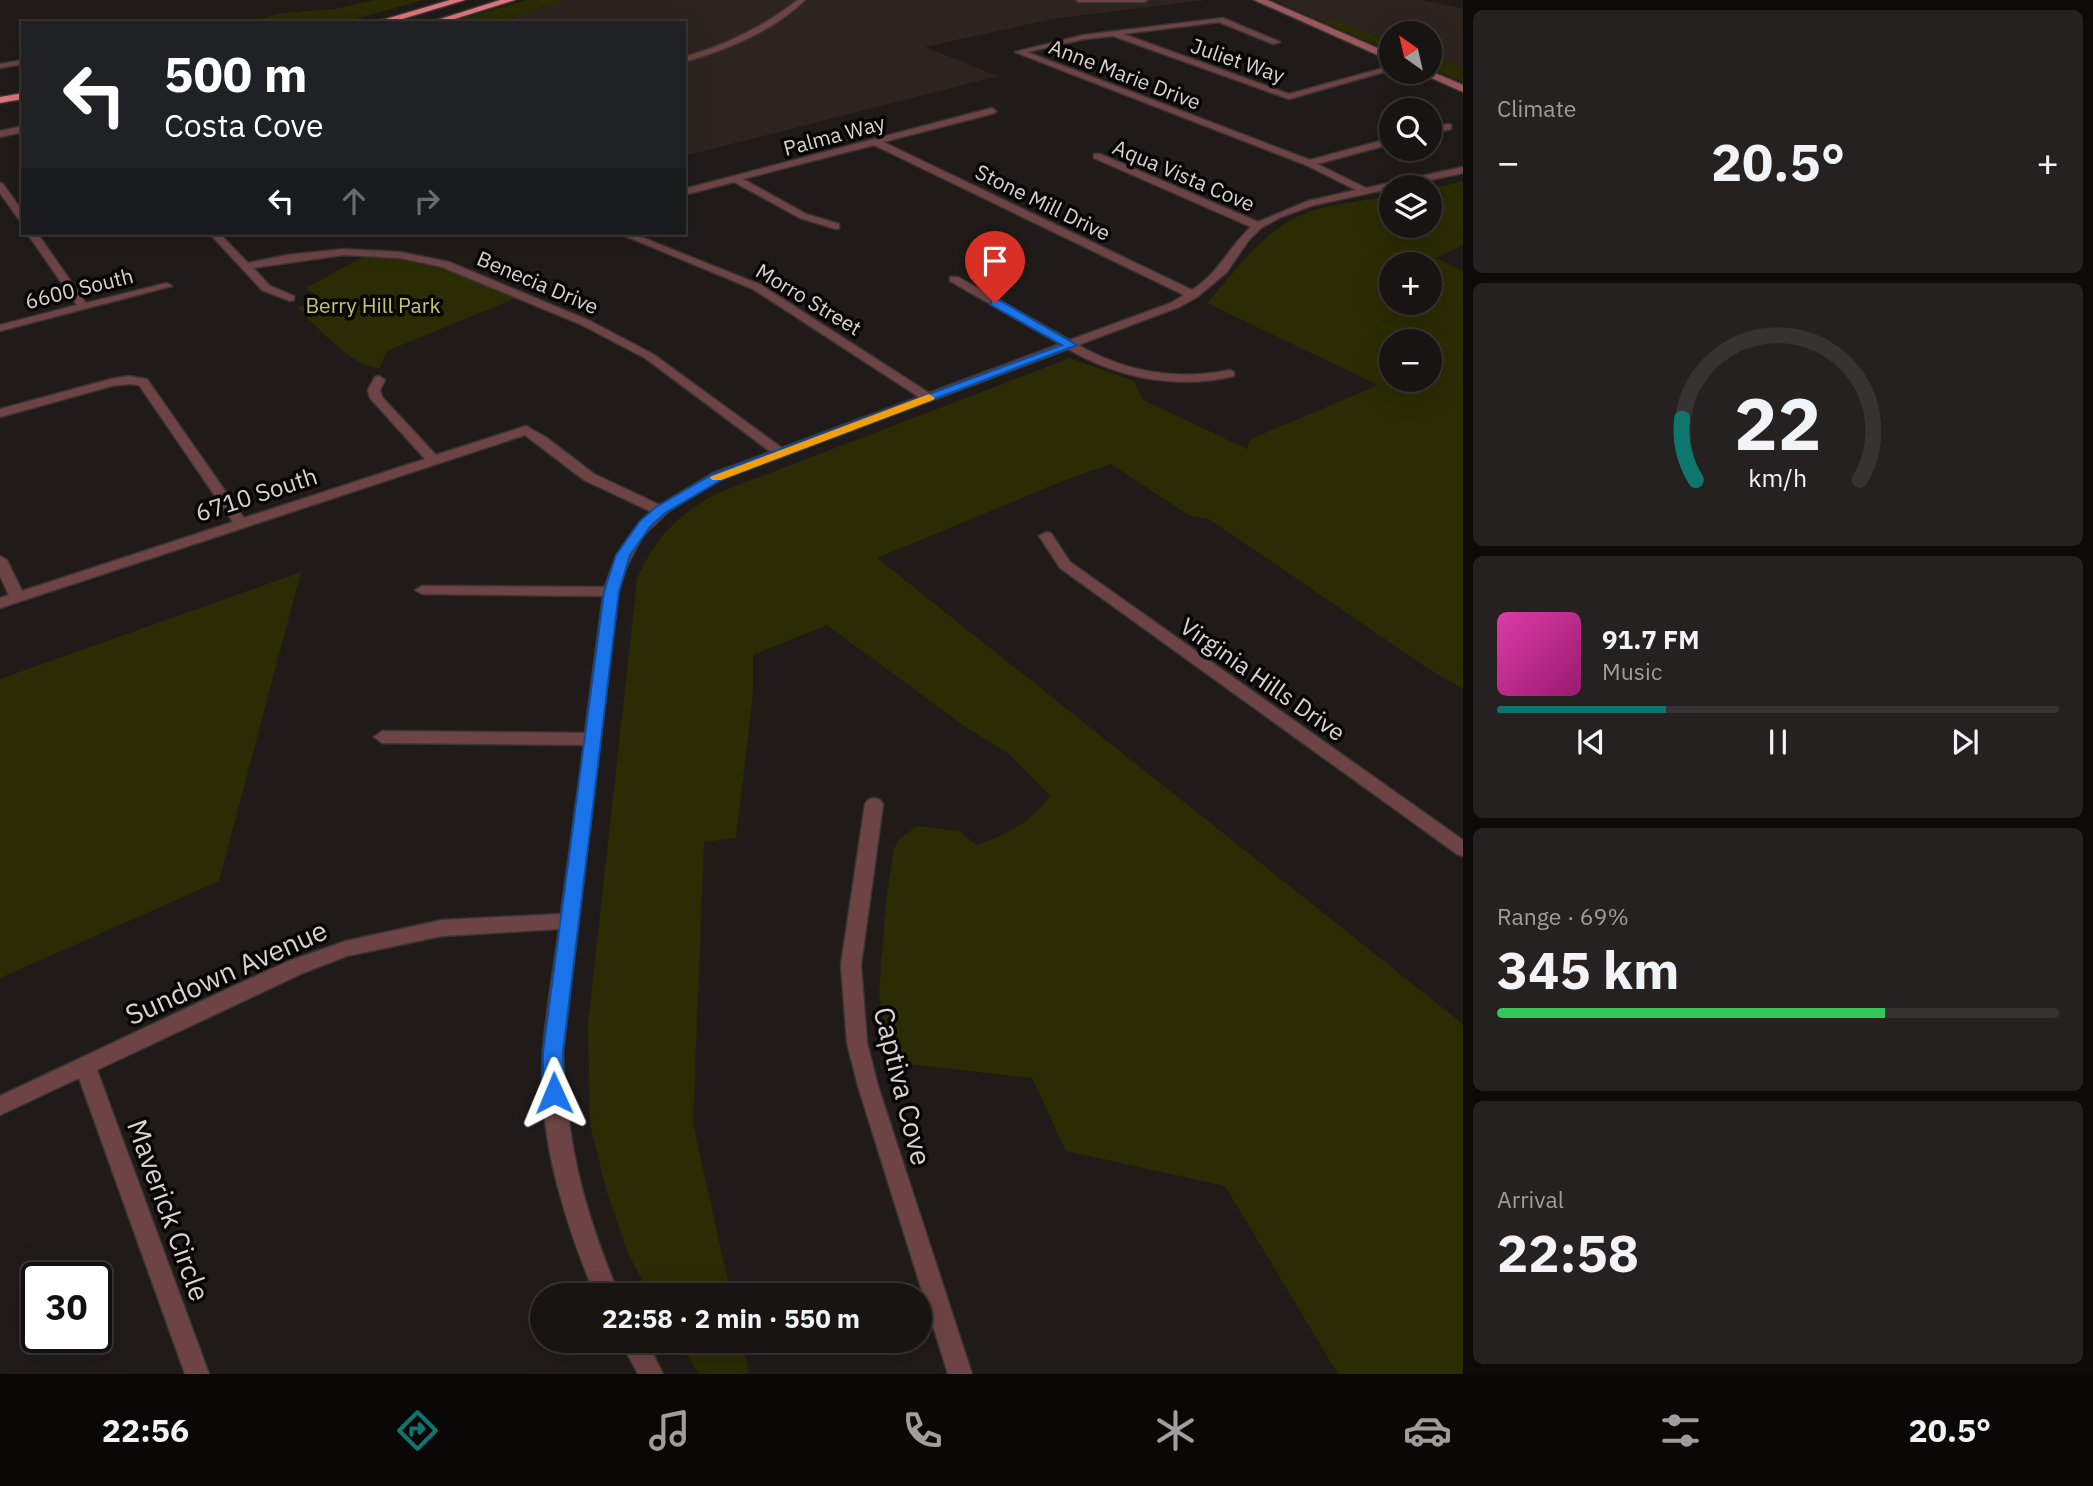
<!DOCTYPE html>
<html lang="en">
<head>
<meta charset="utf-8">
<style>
	:root { --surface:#181412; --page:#252120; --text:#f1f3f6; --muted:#9f9e9f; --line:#363332; --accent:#0f766e }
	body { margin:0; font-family:"IBM Plex Sans",sans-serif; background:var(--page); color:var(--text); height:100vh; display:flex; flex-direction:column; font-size:26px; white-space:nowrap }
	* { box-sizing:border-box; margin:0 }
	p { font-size:23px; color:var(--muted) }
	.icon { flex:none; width:38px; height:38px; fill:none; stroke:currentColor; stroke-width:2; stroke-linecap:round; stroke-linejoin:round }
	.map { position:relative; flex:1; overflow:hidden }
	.drawer { display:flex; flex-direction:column; gap:10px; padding:10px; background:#0d0b0a; width:630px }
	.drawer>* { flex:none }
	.banner { position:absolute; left:21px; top:21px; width:665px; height:214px; border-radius:0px; box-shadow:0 7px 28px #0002,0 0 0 2px var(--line); background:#202124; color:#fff; overflow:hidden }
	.needle { width:46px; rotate:326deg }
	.controls { position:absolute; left:1379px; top:21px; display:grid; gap:14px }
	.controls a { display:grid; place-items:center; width:63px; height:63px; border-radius:50%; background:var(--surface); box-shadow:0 7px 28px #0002,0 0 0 2px var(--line); font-size:35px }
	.speed { position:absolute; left:21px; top:1262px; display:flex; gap:14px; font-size:35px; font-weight:700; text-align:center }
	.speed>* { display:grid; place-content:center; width:91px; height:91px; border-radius:50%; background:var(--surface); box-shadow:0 7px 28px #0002,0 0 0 2px var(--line); line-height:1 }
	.speed .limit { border:4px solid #111; border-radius:10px; background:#fff; color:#111 }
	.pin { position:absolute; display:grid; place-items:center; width:60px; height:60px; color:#fff; margin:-72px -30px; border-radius:50% 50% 50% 0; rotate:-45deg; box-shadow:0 0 7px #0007 }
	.pin .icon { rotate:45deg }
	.me { position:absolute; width:77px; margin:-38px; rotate:359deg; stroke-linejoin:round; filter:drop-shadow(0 0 5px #0008) }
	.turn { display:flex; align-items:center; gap:24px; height:147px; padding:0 28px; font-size:32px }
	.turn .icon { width:91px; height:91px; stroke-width:2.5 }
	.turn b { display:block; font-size:49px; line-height:60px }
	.lanes { display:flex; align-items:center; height:66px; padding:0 28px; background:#0003; justify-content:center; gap:35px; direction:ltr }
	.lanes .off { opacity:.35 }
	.big { font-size:52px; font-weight:700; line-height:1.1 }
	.drawer .tile { flex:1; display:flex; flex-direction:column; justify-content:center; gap:10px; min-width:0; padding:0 24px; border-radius:10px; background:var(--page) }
	.drawer .dial { align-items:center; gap:0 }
	.dial svg { height:182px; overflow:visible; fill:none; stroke:var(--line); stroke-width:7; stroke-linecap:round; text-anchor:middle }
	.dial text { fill:var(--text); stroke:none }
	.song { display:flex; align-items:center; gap:21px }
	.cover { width:84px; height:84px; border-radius:10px; background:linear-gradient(135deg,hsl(320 70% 55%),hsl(320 70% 35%)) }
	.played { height:7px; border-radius:4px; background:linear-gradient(90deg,var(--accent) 30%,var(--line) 30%) }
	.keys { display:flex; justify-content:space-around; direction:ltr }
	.heat { display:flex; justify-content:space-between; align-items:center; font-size:38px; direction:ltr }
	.charge { height:10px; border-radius:5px; background:linear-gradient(90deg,#34c759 69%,var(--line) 0) }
	.trip { position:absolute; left:530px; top:1283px; width:402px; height:70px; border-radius:35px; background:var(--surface); box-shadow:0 7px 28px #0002,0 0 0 2px var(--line); font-weight:700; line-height:70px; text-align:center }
	.menu { display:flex; height:112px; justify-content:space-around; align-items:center; background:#0a0807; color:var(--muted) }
	.menu .icon { width:49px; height:49px }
	.menu .current { color:var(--accent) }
	.menu b { font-size:32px; color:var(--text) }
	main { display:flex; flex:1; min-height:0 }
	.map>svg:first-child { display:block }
</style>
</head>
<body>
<main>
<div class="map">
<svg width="1463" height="1374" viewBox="0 0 1463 1374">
	<rect width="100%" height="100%" fill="#201b18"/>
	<g fill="#2e241f">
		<polygon points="566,0 1205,0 1052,19 925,47 998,76 684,156 684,23 494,23"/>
		<polygon points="1274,0 1422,0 1463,9 1463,67 1430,55 1430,33 1391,33 1391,41 1331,19 1323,22"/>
	</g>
	<g fill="#2b2b04" fill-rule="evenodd">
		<polygon points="375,0 424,0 341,23 244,23 283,13 334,9"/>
		<polygon points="527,0 566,0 494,23 447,23"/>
		<polygon points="1331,19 1391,41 1391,51 1323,22"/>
		<polygon points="1430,55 1463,67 1463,82 1430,68"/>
		<path d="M1463,181V245L1436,258L1463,271V689L1432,671L1209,519L1190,516L1111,464L1073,477L877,558L1463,1024V1374H1338L1225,1186L1066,1151L1032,1078L891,1062L879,994L886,900L894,849L898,840L917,826L959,831L976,845C1003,837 1035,820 1050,796L1009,754L964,726L827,625L753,655V694L736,838L704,842L693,1124L731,1295H650L629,1255L607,1193L590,1124L588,1024L637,579C656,536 675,518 715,494L1070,358L1134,381L1143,400L1247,449L1251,439L1378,385L1207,303C1235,271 1265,228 1306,213C1333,203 1363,201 1391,196V226H1430V189ZM1391,264H1430V303H1391ZM1430,341V380H1391V341Z"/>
		<path d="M366,255L407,258L440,266L516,298L387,351L380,368C355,370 315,325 298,308L314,300V293L306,288Z"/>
		<polygon points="301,572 219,881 0,978 0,679"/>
		<polygon points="678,1341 742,1341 749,1374 699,1374"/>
	</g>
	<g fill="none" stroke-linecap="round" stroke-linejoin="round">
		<g stroke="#3a3532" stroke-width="3">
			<g id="street">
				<path d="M798,0H805C773,31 727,50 684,62V57C726,45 763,27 798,0Z"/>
				<polygon points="1076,0 1147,0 1144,2 1079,2"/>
				<path d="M1223,18L1280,42L1273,44L1219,22L1123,34L1289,94L1391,66V70L1289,99L1113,36L1084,39L1027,52L1310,160L1391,138V144L1317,164L1366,188L1463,167V173L1314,205L1281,217L1261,228L1248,241L1227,272L1197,297L1179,307L1078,345C1125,372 1177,381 1230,370L1234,372V376C1177,390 1118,378 1068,349L723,479L703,489L669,511L642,537L625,570L618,592L563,1052C567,1146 583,1208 619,1295H595C564,1219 537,1135 543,1051C546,1010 554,969 559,929L442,936L347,956L303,973L97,1070L209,1374H185L79,1078L0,1115V1096L238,984L289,961L346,941L442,920L561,914L584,745L382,743L374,737L382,731L585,733L603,596L422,594L415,590L422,586L605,587C614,558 628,532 652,512L584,480L525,435L0,608V598L9,595L0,576V556L7,560L22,591L233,522L139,385L129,384L112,386L0,417V409L111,379L129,376L147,379L244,518L425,459L370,398L368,390L375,377L379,376L385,380L380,390L382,397L436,455L526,426L547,438L594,474L660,505L713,473L771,452L645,358L580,324L442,267L400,258L344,255L253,268L270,286L294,296V300L290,301L262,290L209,233H219L248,263L287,255L344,249L400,252L449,262L588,320L653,354L782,448L919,397L753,289L618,233H631L761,285L929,393L1060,344L950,281V277H958L1070,340L1171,303L1184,295L874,145L743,179L806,214L839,224V228L836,229L800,218L734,182L684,195V189L992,108L996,111L995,113L883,142L1192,290C1218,274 1229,247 1251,227L1094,158V154H1100L1258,222L1308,201L1356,190L1306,165L1015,52L1084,35Z"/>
				<polygon points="23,60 23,64 0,68 0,64"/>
				<polygon points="1448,124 1451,125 1451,129 1430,134 1430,128"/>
				<polygon points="23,126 23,132 0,137 0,131"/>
				<polygon points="0,183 3,184 23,212 23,222 20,221 0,193"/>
				<polygon points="27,233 37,233 86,303 167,283 172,286 0,331 0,325 77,305"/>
				<polygon points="1046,532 1051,533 1070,562 1463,840 1463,856 1457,854 1060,568 1039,536"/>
				<polygon points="874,798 880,800 883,804 861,965 867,1043 878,1086 972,1374 948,1374 858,1086 847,1043 841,965 865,804 868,800"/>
				<polygon points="620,1340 646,1340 663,1374 638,1374"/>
			</g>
		</g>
		<g stroke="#3a3532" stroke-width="3">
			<g id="secondary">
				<polygon points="1254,0 1267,0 1391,54 1391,61"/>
				<polygon points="1430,71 1463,85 1463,92 1418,72"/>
			</g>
		</g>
		<g stroke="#3a3532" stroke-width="3">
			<g id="highway">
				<polygon points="450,0 465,0 389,23 372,23"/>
				<polygon points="500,0 515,0 445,22 437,20"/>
				<polygon points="23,93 23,99 0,103 0,97"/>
			</g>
		</g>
		<use href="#street" fill="#6d4345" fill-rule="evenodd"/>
		<use href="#secondary" fill="#9a575c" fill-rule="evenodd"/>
		<use href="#highway" fill="#de757d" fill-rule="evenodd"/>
	</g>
	<polygon fill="#1a73e8" stroke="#114b97" stroke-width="2" points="991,300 999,300 1077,345 723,479 665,513 650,527 630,555 619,592 563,1052 564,1093 561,1099 554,1102 546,1099 543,1093 543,1052 604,592 616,555 640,521 656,507 713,474 1062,345 991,305"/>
	<polygon fill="#f59e0b" points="929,394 935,398 933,400 721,480 712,480 710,477"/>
	<g text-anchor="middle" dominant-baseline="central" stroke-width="7" stroke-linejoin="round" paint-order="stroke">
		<g font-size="21" fill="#d7d3d1" stroke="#080605">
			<text transform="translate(1238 60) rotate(19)">Juliet Way</text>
			<text transform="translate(1125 74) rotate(21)">Anne Marie Drive</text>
			<text transform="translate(834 135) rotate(-15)">Palma Way</text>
			<text transform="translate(1184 175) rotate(23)">Aqua Vista Cove</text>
			<text transform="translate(1043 202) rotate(26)">Stone Mill Drive</text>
			<text transform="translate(538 282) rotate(23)">Benecia Drive</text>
			<text transform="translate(79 288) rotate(-14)">6600 South</text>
			<text transform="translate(809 299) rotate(31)">Morro Street</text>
		</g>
		<g font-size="21" fill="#c2c476" stroke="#080605">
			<text x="373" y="305">Berry Hill Park</text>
		</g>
		<g font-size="24" fill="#d7d3d1" stroke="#080605">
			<text transform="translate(256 494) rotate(-18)">6710 South</text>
			<text transform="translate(1263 679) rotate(35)">Virginia Hills Drive</text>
		</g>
		<g font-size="28" fill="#d7d3d1" stroke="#080605">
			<text transform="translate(226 972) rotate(-24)">Sundown Avenue</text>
			<text transform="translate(903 1086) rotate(76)">Captiva Cove</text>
			<text transform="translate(169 1210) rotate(70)">Maverick Circle</text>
		</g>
	</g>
</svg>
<div class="controls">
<a><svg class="needle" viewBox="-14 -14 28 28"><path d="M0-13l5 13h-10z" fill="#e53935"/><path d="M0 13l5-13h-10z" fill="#9f9e9f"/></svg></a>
<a><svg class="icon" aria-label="search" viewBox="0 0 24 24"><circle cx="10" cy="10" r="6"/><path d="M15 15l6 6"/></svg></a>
<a><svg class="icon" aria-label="layers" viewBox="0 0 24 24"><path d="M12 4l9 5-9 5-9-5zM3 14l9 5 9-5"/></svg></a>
<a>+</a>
<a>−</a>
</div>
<div class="speed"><div class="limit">30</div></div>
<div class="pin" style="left:995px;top:303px;background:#d93025"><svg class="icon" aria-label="arrive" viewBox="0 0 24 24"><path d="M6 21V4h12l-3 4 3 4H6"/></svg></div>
<svg class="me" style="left:554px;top:1093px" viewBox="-20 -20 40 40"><path d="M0-17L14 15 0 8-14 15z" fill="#1a73e8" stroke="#fff" stroke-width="4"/></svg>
<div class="trip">22:58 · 2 min · 550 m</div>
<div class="banner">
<div class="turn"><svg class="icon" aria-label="left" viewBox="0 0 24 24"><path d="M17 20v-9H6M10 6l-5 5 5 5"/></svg><div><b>500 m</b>Costa Cove</div></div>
<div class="lanes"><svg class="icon" aria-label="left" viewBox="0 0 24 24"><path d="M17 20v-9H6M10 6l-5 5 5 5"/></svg><svg class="icon off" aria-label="ahead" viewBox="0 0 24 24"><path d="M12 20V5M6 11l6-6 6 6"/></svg><svg class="icon off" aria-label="right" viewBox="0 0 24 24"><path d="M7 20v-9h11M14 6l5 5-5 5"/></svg></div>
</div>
</div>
<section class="drawer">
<div class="tile"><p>Climate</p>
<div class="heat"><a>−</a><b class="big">20.5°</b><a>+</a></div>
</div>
<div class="tile dial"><svg viewBox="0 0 100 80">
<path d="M14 69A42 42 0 1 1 86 69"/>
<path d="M14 69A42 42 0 0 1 8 42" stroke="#0f766e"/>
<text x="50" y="56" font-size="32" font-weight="700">22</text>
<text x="50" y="72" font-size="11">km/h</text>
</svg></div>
<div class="tile">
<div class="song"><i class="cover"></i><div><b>91.7 FM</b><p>Music</p></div></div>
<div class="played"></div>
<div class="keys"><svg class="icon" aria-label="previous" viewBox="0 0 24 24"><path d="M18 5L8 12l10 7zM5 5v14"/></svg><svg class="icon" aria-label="pause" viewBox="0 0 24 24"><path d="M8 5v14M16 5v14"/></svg><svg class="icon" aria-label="next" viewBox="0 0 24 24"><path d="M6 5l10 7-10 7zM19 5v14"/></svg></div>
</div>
<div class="tile"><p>Range · 69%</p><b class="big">345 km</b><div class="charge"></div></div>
<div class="tile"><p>Arrival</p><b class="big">22:58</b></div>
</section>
</main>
<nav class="menu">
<b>22:56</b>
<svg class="icon current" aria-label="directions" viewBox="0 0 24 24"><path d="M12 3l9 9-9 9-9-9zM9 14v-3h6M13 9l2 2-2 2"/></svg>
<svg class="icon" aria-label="music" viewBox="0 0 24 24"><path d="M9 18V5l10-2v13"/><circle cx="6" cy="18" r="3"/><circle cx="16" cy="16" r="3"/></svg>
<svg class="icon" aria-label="phone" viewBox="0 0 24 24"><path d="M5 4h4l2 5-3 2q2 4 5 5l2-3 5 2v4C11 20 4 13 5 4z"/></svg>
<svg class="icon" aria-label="climate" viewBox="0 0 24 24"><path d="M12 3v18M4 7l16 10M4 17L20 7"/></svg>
<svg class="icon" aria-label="car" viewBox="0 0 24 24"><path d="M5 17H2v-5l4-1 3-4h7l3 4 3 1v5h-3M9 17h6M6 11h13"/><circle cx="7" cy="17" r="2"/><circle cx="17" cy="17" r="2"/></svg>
<svg class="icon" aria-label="filters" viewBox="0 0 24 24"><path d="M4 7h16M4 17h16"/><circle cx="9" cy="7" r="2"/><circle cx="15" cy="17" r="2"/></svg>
<b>20.5°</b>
</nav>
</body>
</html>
